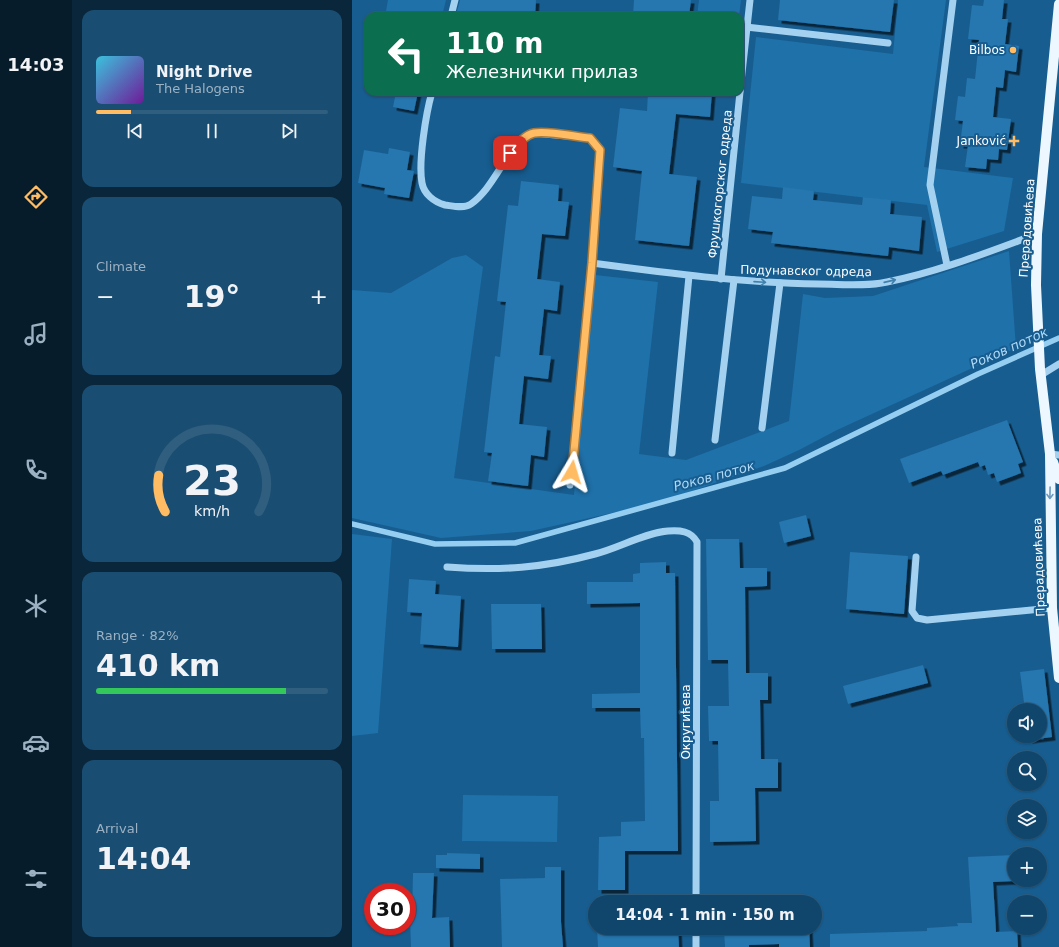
<!DOCTYPE html>
<html lang="en">
<head>
<meta charset="utf-8">
<style>
	:root { --surface:#11466c; --page:#1a4d72; --text:#f1f3f6; --muted:#9cb1c2; --line:#305e7f; --accent:#ffbc63 }
	body { margin:0; font-family:"DejaVu Sans",sans-serif; background:var(--page); color:var(--text); height:100vh; display:flex; flex-direction:column; font-size:15px; white-space:nowrap }
	* { box-sizing:border-box; margin:0 }
	p { font-size:13px; color:var(--muted) }
	.icon { flex:none; width:22px; height:22px; fill:none; stroke:currentColor; stroke-width:2; stroke-linecap:round; stroke-linejoin:round }
	.map { position:relative; flex:1; overflow:hidden }
	.side { display:flex; flex-direction:column; gap:10px; padding:10px; background:#09263b; width:280px }
	.side>* { flex:none }
	.guide { position:absolute; left:12px; top:12px; width:380px; height:84px; border-radius:12px; box-shadow:0 1px 3px #0004,0 0 0 1px var(--line); background:#0b6e4f; color:#fff; overflow:hidden }
	.controls { position:absolute; left:655px; top:703px; display:grid; gap:8px }
	.controls a { display:grid; place-items:center; width:40px; height:40px; border-radius:50%; background:var(--surface); box-shadow:0 1px 3px #0004,0 0 0 1px var(--line); font-size:20px }
	.speed { position:absolute; left:12px; top:883px; display:flex; gap:8px; font-size:20px; font-weight:700; text-align:center }
	.speed>* { display:grid; place-content:center; width:52px; height:52px; border-radius:50%; background:var(--surface); box-shadow:0 1px 3px #0004,0 0 0 1px var(--line); line-height:1 }
	.speed .limit { border:6px solid #d22; background:#fff; color:#111 }
	.pin { position:absolute; display:grid; place-items:center; width:34px; height:34px; color:#fff; margin:-17px; border-radius:8px; box-shadow:0 2px 6px #0006 }
	.me { position:absolute; width:44px; margin:-22px; rotate:7deg; stroke-linejoin:round; filter:drop-shadow(0 0 3px #0008) }
	.turn { display:flex; align-items:center; gap:14px; height:84px; padding:0 16px; font-size:18px }
	.turn .icon { width:52px; height:52px; stroke-width:2.5 }
	.turn b { display:block; font-size:28px; line-height:34px }
	.big { font-size:30px; font-weight:600; line-height:1.1 }
	.side .widget { flex:1; display:flex; flex-direction:column; justify-content:center; gap:6px; min-width:0; padding:0 14px; border-radius:12px; background:var(--page) }
	.side .dial { align-items:center; gap:0 }
	.dial svg { height:104px; overflow:visible; fill:none; stroke:var(--line); stroke-width:7; stroke-linecap:round; text-anchor:middle }
	.dial text { fill:var(--text); stroke:none }
	.song { display:flex; align-items:center; gap:12px }
	.cover { width:48px; height:48px; border-radius:6px; background:linear-gradient(135deg,hsl(190 70% 55%),hsl(280 70% 35%)) }
	.played { height:4px; border-radius:2px; background:linear-gradient(90deg,var(--accent) 15%,var(--line) 15%) }
	.keys { display:flex; justify-content:space-around; direction:ltr }
	.heat { display:flex; justify-content:space-between; align-items:center; font-size:22px; direction:ltr }
	.charge { height:6px; border-radius:3px; background:linear-gradient(90deg,#34c759 82%,var(--line) 0) }
	.trip { position:absolute; left:236px; top:895px; width:234px; height:40px; border-radius:20px; background:var(--surface); box-shadow:0 1px 3px #0004,0 0 0 1px var(--line); font-weight:600; line-height:40px; text-align:center }
	main { display:flex; flex:1; min-height:0 }
	.menu { display:flex; flex-direction:column; width:72px; justify-content:space-around; align-items:center; background:#071c2b; color:var(--muted) }
	.menu .icon { width:28px; height:28px }
	.menu .selected { color:var(--accent) }
	.menu b { font-size:18px; color:var(--text) }
	.map>svg:first-child { display:block }
</style>
</head>
<body>
<main>
<nav class="menu">
<b>14:03</b>
<svg class="icon selected" aria-label="directions" viewBox="0 0 24 24"><path d="M12 3l9 9-9 9-9-9zM9 14v-3h6M13 9l2 2-2 2"/></svg>
<svg class="icon" aria-label="music" viewBox="0 0 24 24"><path d="M9 18V5l10-2v13"/><circle cx="6" cy="18" r="3"/><circle cx="16" cy="16" r="3"/></svg>
<svg class="icon" aria-label="phone" viewBox="0 0 24 24"><path d="M5 4h4l2 5-3 2q2 4 5 5l2-3 5 2v4C11 20 4 13 5 4z"/></svg>
<svg class="icon" aria-label="climate" viewBox="0 0 24 24"><path d="M12 3v18M4 7l16 10M4 17L20 7"/></svg>
<svg class="icon" aria-label="car" viewBox="0 0 24 24"><path d="M5 17H2v-5l4-1 3-4h7l3 4 3 1v5h-3M9 17h6M6 11h13"/><circle cx="7" cy="17" r="2"/><circle cx="17" cy="17" r="2"/></svg>
<svg class="icon" aria-label="filters" viewBox="0 0 24 24"><path d="M4 7h16M4 17h16"/><circle cx="9" cy="7" r="2"/><circle cx="15" cy="17" r="2"/></svg>
</nav>
<section class="side">
<div class="widget">
<div class="song"><i class="cover"></i><div><b>Night Drive</b><p>The Halogens</p></div></div>
<div class="played"></div>
<div class="keys"><svg class="icon" aria-label="previous" viewBox="0 0 24 24"><path d="M18 5L8 12l10 7zM5 5v14"/></svg><svg class="icon" aria-label="pause" viewBox="0 0 24 24"><path d="M8 5v14M16 5v14"/></svg><svg class="icon" aria-label="next" viewBox="0 0 24 24"><path d="M6 5l10 7-10 7zM19 5v14"/></svg></div>
</div>
<div class="widget"><p>Climate</p>
<div class="heat"><a>−</a><b class="big">19°</b><a>+</a></div>
</div>
<div class="widget dial"><svg viewBox="0 0 100 80">
<path d="M14 69A42 42 0 1 1 86 69"/>
<path d="M14 69A42 42 0 0 1 9 41" stroke="#ffbc63"/>
<text x="50" y="56" font-size="32" font-weight="700">23</text>
<text x="50" y="72" font-size="11">km/h</text>
</svg></div>
<div class="widget"><p>Range · 82%</p><b class="big">410 km</b><div class="charge"></div></div>
<div class="widget"><p>Arrival</p><b class="big">14:04</b></div>
</section>
<div class="map">
<svg width="707" height="947" viewBox="0 0 707 947">
	<defs>
		<filter id="shadow"><feDropShadow dx="3.5" dy="3.5" stdDeviation="0" flood-color="#0009"/></filter>
	</defs>
	<rect width="100%" height="100%" fill="#175d90"/>
	<g fill="#1f71aa">
		<polygon points="36,0 94,0 90,16 53,16 34,11"/>
		<polygon points="347,0 389,0 387,16 345,16"/>
		<polygon points="546,0 594,0 572,167 661,178 652,231 585,252 575,205 389,183 404,37 541,54"/>
		<polygon points="657,251 664,348 485,430 447,450 412,466 305,503 179,531 89,538 0,518 0,290 39,293 100,258 114,255 131,267 102,478 222,495 243,275 306,282 287,454 334,460 437,421 451,294 473,298 521,296"/>
		<polygon points="0,534 40,539 26,733 0,736"/>
		<polygon points="111,795 206,796 205,842 110,841"/>
	</g>
	<g fill="none" stroke-linecap="round" stroke-linejoin="round">
		<polyline stroke="#96cef2" stroke-width="5.5" points="0,524 83,544 163,543 433,468 626,374 707,338"/>
	</g>
	<g fill="#2576af" filter="url(#shadow)">
		<polygon points="108,0 184,0 183,16 153,16 105,11"/>
		<polygon points="282,0 339,0 337,16 281,16"/>
		<polygon points="428,0 542,0 538,32 426,20"/>
		<polygon points="632,0 652,0 650,19 656,19 653,44 667,46 664,72 653,70 651,88 644,87 641,117 659,119 655,150 647,149 646,160 635,159 634,169 613,167 616,145 608,145 611,121 603,120 606,96 613,97 615,78 623,79 627,40 616,39 620,5 631,6"/>
		<polygon points="44,92 66,92 62,111 41,107"/>
		<polygon points="296,92 360,92 358,117 324,114 317,174 345,177 337,246 283,240 290,171 261,167 268,108 295,111"/>
		<polygon points="37,148 58,152 55,170 62,171 57,198 32,194 33,188 6,183 12,150 36,154"/>
		<polygon points="169,181 207,185 206,201 217,202 213,236 190,234 185,279 208,282 205,311 192,309 187,355 199,356 196,379 172,376 167,424 195,427 192,457 179,455 176,486 136,481 140,453 132,452 143,356 148,357 154,302 145,301 156,205 166,206"/>
		<polygon points="431,187 462,191 461,200 510,205 511,197 539,200 538,214 570,217 567,251 537,247 536,256 419,243 421,232 396,229 400,196 430,199"/>
		<polygon points="655,420 671,462 666,464 669,473 645,482 642,473 636,475 633,465 628,467 626,462 591,475 589,471 557,483 548,459"/>
		<polygon points="454,515 459,536 432,543 427,522"/>
		<polygon points="354,539 387,539 388,568 415,568 415,586 393,587 394,673 416,673 416,700 408,700 409,759 426,759 426,788 403,788 404,841 358,842 358,801 367,801 366,741 357,741 356,706 377,706 376,660 356,660"/>
		<polygon points="498,552 556,556 552,614 494,609"/>
		<polygon points="314,562 314,573 323,573 326,851 273,851 273,890 246,890 247,837 269,836 269,822 293,821 292,738 289,738 288,708 240,708 240,694 288,693 288,603 235,604 235,582 281,582 281,574 288,573 288,563"/>
		<polygon points="57,579 84,581 83,594 109,596 106,647 68,644 70,613 55,612"/>
		<polygon points="139,604 189,604 190,649 140,649"/>
		<polygon points="571,665 576,683 496,704 491,686"/>
		<polygon points="692,669 700,737 677,740 676,736 688,736 688,710 673,710 668,672"/>
		<polygon points="95,853 128,854 128,869 84,868 84,855 95,855"/>
		<polygon points="662,855 662,881 641,882 644,932 665,931 666,947 478,947 478,934 575,931 575,928 606,926 605,923 620,923 616,857"/>
		<polygon points="193,867 209,867 209,922 211,947 150,947 148,879 193,878"/>
		<polygon points="61,873 82,873 80,918 97,917 98,947 59,947 58,918 60,918"/>
		<polygon points="456,900 456,902 428,902 428,901"/>
		<polygon points="245,928 326,928 327,947 246,947"/>
		<polygon points="372,928 457,928 458,947 427,947 427,944 397,945 397,947 373,947"/>
	</g>
	<g fill="none" stroke-linecap="round" stroke-linejoin="round">
		<g stroke="#a4d1f0" stroke-width="7">
			<polyline points="99,16 103,0"/>
			<polyline points="394,27 536,43"/>
			<polyline points="388,91 398,0"/>
			<path d="M80,92C74,113 66,162 70,183C72,194 82,202 93,205C101,206 112,209 119,204C145,185 152,149 181,133L238,138L248,150L240,263L218,485"/>
			<path d="M240,263C315,273 390,283 466,284C489,284 513,287 535,282C586,272 636,252 685,234"/>
			<polyline points="595,265 578,185 601,0"/>
			<polyline points="369,279 388,92"/>
			<polyline points="689,375 707,364"/>
			<polyline points="410,428 428,283"/>
			<polyline points="363,440 382,280"/>
			<polyline points="320,453 337,276"/>
			<polyline points="698,454 707,455"/>
			<polyline points="564,557 560,611 565,618 575,620 700,608"/>
			<path d="M95,567C148,571 191,568 243,554C267,548 292,533 316,531C328,530 339,531 345,542L344,902"/>
			<polyline points="344,947 344,928"/>
		</g>
		<g stroke="#edf7ff" stroke-width="10">
			<polyline points="707,4 685,234 684,285 688,369 698,454 700,608 707,678"/>
			<polyline points="701,462 707,479"/>
		</g>
	</g>
	<defs><path id="oneway-shaft" d="M-6 0H5M1.5-3L5.5 0L1.5 3" fill="none" stroke-width="1.6" stroke-linecap="round" stroke-linejoin="round"/></defs>
	<g stroke="#4180ad">
		<use href="#oneway-shaft" transform="translate(538 281) rotate(-13)"/>
		<use href="#oneway-shaft" transform="translate(408 282) rotate(4)"/>
	</g>
	<use stroke="#6d9bbc" href="#oneway-shaft" transform="translate(698 493) rotate(91)"/>
	<g fill="none" stroke-linecap="round" stroke-linejoin="round">
		<g stroke="#a67a40" stroke-width="10">
			<path id="route" d="M158,153C164,146 172,135 182,133C196,130 223,137 238,138L248,150L240,263L220,472"/>
		</g>
		<use href="#route" stroke="#ffbc63" stroke-width="7"/>
	</g>
	<g fill="#ffbc63" stroke="#175d90" stroke-width="1.5">
		<circle cx="661" cy="50" r="4"/>
		<path d="M660 135h4v4h4v4h-4v4h-4v-4h-4v-4h4z"/>
	</g>
	<g text-anchor="middle" dominant-baseline="central" stroke-width="4" stroke-linejoin="round" paint-order="stroke">
		<g font-size="12" fill="#fff" stroke="#175d90" text-anchor="end">
			<text x="653" y="50">Bilbos</text>
			<text x="654" y="141">Janković</text>
		</g>
		<g font-size="12" fill="#fff" stroke="#175d90">
			<text transform="translate(368 184) rotate(-84)">Фрушкогорског одреда</text>
			<text transform="translate(675 228) rotate(-86)">Прерадовићева</text>
			<text transform="translate(454 271) rotate(1)">Подунавског одреда</text>
			<text transform="translate(687 567) rotate(-92)">Прерадовићева</text>
			<text transform="translate(334 722) rotate(-90)">Округићева</text>
		</g>
		<g font-size="13" font-style="italic" fill="#b0daf7" stroke="#175d90">
			<text transform="translate(657 348) rotate(-24)">Роков поток</text>
			<text transform="translate(362 476) rotate(-15)">Роков поток</text>
		</g>
	</g>
</svg>
<div class="controls">
<a><svg class="icon" aria-label="sound" viewBox="0 0 24 24"><path d="M4 9h4l5-4v14l-5-4H4zM17 9q2 3 0 6"/></svg></a>
<a><svg class="icon" aria-label="search" viewBox="0 0 24 24"><circle cx="10" cy="10" r="6"/><path d="M15 15l6 6"/></svg></a>
<a><svg class="icon" aria-label="layers" viewBox="0 0 24 24"><path d="M12 4l9 5-9 5-9-5zM3 14l9 5 9-5"/></svg></a>
<a>+</a>
<a>−</a>
</div>
<div class="speed"><div class="limit">30</div></div>
<div class="pin" style="left:158px;top:153px;background:#d93025"><svg class="icon" aria-label="arrive" viewBox="0 0 24 24"><path d="M6 21V4h12l-3 4 3 4H6"/></svg></div>
<svg class="me" style="left:220px;top:472px" viewBox="-20 -20 40 40"><path d="M0-17L14 15 0 8-14 15z" fill="#ffbc63" stroke="#fff" stroke-width="4"/></svg>
<div class="trip">14:04 · 1 min · 150 m</div>
<div class="guide">
<div class="turn"><svg class="icon" aria-label="left" viewBox="0 0 24 24"><path d="M17 20v-9H6M10 6l-5 5 5 5"/></svg><div><b>110 m</b>Железнички прилаз</div></div>
</div>
</div>
</main>
</body>
</html>
